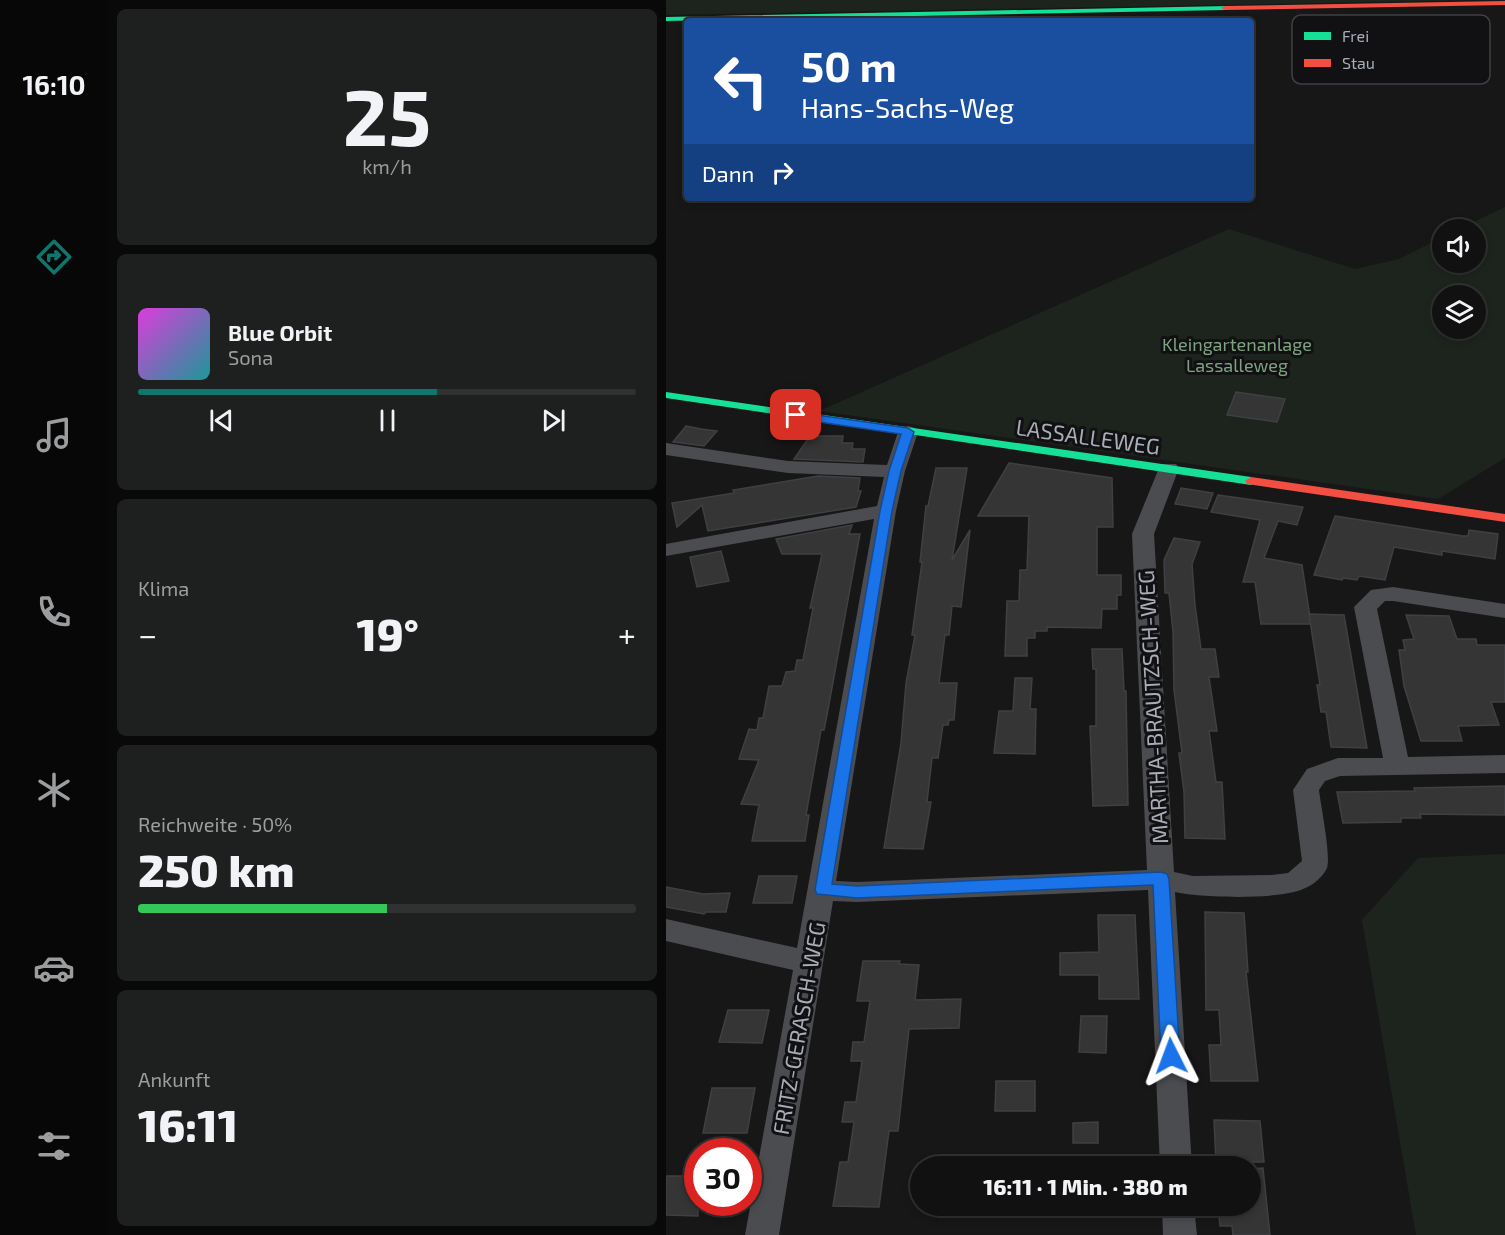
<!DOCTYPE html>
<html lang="de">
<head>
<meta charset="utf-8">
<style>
	:root { --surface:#111; --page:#1e1f1f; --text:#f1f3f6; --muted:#9c9d9f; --line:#303131; --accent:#0f766e }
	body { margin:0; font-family:"Exo 2",sans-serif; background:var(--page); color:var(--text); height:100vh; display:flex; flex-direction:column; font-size:22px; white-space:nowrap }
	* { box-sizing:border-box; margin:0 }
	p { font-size:20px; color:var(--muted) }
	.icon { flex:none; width:33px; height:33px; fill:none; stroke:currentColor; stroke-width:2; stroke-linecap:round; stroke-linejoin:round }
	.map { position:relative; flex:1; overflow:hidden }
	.side { display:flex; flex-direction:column; gap:9px; padding:9px; background:#090909; width:558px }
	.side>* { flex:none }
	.guide { position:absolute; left:18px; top:18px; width:570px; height:183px; border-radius:6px; box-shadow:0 3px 9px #0003,0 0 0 2px var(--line); background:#1a4fa0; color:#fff; overflow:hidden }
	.fabs { position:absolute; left:766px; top:219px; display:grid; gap:12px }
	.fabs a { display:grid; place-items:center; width:54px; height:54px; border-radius:50%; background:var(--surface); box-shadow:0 3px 9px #0003,0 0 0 2px var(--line); font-size:30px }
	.speed { position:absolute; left:18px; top:1138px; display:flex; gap:12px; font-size:30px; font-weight:700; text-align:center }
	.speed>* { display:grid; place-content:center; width:78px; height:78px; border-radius:50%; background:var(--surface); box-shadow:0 3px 9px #0003,0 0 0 2px var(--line); line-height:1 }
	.speed .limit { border:9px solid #d22; background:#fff; color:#111 }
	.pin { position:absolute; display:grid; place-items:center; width:51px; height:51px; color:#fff; margin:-26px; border-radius:12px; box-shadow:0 3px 9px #0006 }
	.me { position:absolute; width:66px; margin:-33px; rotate:357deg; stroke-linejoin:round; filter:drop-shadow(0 0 4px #0008) }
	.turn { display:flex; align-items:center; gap:21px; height:126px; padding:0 18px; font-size:27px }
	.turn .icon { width:78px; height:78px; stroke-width:2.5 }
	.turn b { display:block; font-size:42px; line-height:51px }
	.then { display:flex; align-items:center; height:57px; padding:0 18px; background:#0003; gap:12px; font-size:22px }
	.big { font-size:45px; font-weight:800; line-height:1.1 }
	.side .card { flex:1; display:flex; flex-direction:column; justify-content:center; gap:9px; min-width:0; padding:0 21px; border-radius:9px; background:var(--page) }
	.side .dial { align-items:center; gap:0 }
	.dial b { font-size:78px; line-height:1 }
	.song { display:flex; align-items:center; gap:18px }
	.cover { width:72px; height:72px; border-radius:9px; background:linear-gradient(135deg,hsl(300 70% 55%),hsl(180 70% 35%)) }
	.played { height:6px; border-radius:3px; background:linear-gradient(90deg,var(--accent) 60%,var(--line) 60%) }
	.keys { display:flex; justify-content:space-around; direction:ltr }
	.heat { display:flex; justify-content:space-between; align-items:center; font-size:33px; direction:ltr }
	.charge { height:9px; border-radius:4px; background:linear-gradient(90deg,#34c759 50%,var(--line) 0) }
	.trip { position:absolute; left:244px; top:1156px; width:351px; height:60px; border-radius:30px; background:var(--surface); box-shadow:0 3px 9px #0003,0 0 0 2px var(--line); font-weight:800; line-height:60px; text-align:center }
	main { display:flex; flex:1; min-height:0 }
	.tab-bar { display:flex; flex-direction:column; width:108px; justify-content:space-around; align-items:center; background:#070707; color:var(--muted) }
	.tab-bar .icon { width:42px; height:42px }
	.tab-bar .selected { color:var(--accent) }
	.tab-bar b { font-size:27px; color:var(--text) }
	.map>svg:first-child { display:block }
</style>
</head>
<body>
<main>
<nav class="tab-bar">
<b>16:10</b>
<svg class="icon selected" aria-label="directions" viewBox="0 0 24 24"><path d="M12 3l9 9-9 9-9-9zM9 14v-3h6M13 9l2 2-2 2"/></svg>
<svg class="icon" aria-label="music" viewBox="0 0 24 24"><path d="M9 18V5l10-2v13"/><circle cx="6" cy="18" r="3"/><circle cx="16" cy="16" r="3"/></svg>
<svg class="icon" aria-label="phone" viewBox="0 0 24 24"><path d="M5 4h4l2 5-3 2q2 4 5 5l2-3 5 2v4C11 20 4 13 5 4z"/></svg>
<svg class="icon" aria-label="climate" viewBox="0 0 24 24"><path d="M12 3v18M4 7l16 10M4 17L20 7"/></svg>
<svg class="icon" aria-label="car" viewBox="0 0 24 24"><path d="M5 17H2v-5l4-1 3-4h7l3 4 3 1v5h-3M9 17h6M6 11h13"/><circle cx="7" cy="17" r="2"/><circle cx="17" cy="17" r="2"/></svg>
<svg class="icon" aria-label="filters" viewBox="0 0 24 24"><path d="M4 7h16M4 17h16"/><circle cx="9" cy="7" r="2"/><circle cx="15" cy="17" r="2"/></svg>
</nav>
<section class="side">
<div class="card dial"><b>25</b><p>km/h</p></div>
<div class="card">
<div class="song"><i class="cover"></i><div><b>Blue Orbit</b><p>Sona</p></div></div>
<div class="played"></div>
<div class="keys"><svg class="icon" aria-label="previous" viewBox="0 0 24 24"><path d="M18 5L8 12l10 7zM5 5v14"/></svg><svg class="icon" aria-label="pause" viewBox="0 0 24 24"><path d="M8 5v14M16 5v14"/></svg><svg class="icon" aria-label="next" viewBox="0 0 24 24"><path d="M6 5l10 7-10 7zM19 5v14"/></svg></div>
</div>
<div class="card"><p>Klima</p>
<div class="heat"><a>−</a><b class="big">19°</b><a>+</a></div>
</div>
<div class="card"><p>Reichweite · 50%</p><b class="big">250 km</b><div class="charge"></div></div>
<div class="card"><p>Ankunft</p><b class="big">16:11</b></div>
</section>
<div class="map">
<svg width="839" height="1235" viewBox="0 0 839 1235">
	<rect width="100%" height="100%" fill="#171717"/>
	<g fill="#1d241e" fill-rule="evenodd">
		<polygon points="0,0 818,0 0,15"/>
		<path d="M839,207V458L772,499L153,411L563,229L689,269L733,259L777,237V262H810V230L793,229ZM777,296H810V328H777Z"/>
		<polygon points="839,854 839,1235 750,1235 696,920 752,858"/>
	</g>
	<g fill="#353536" stroke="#3f4043" stroke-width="1.5">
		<polygon points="570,392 619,399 611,422 561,415"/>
		<polygon points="20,426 35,429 51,431 38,446 7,442"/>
		<polygon points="144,436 177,436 176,443 187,443 186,449 199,449 197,462 128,459"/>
		<polygon points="343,463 446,478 447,527 431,527 431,575 455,575 455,595 451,595 451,609 436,609 435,628 381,627 381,631 369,631 369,638 361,638 361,656 339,656 341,601 353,601 354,570 361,570 363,516 312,516"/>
		<polygon points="270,468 301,468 286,560 304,530 295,607 286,606 283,635 279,635 273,683 291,683 288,720 283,720 282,725 277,725 272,758 266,758 261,802 265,802 257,849 218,848 235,743 240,683 249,635 246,635 256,562 254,562 260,506 262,506"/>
		<polygon points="152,476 194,478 192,491 195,491 190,507 42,531 36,505 11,527 6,503 68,493 67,490"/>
		<polygon points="515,488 547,493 541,509 509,504"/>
		<polygon points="552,495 637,507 631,525 612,521 598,558 636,565 645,624 595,624 589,582 577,582 594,520 545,512"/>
		<polygon points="669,516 797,536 802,536 803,530 832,534 829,559 776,551 776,555 728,547 719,580 693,576 691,580 677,578 676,580 648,575"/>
		<polygon points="186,525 183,534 194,534 161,715 158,730 155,730 140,815 143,815 139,841 86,841 93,805 75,804 93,760 73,759 83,729 91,730 93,718 97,718 103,686 116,686 120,672 129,671 131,660 137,660 147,608 144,608 156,554 116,554 110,539"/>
		<polygon points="508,538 534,542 526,564 529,605 535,649 549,649 553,677 543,677 551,731 543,731 550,782 556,782 559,839 519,838 518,792 513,753 516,753 508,690 507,632 503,593 499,593 498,560"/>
		<polygon points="55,551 63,581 31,587 24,557"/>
		<polygon points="643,614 678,615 701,748 665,747 660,712 655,712 651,685 654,685"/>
		<polygon points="740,615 783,616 791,639 810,639 811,645 839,645 839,702 825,702 833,725 792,726 796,741 755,741 738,686 733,650 739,650 737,640 748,639"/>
		<polygon points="426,649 456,649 458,691 460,691 462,805 427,806 424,726 430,726 430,669 427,669"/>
		<polygon points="349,678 366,678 364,709 370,709 369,754 328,753 333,711 347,711"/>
		<polygon points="839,786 839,815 754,814 755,818 735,818 735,822 677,823 671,792 749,791 748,788"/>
		<polygon points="93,876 131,876 126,903 87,903"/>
		<polygon points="0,887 37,894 64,893 60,912 40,912 38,914 0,907"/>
		<polygon points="539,912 578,913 582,972 580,972 592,1081 545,1081 543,1045 555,1045 553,1010 540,1010"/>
		<polygon points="432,915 469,915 473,999 433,999 433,975 394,975 394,953 433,952"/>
		<polygon points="197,961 234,961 233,964 253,965 249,1000 295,999 293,1028 243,1029 232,1131 223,1131 213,1207 167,1206 174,1162 182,1162 188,1122 176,1122 179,1102 190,1102 196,1061 185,1061 187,1042 198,1042 204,1001 191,1001"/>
		<polygon points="62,1010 103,1010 96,1043 53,1042"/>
		<polygon points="415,1016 441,1016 440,1053 413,1052"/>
		<polygon points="330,1081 369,1081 369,1111 329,1111"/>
		<polygon points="46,1088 89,1088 81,1133 37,1133"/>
		<polygon points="548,1120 594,1121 598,1162 550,1162"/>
		<polygon points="432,1122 432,1143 407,1143 407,1123"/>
		<polygon points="597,1168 604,1235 567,1235 566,1226 554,1226 552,1206 585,1206 585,1169"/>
		<polygon points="0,1176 32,1176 32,1216 0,1215"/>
	</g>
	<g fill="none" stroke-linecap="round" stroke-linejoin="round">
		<g fill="#4b4c50" fill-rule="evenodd">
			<path d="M242,426L249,428L252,432L239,471L230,511L170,881L191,882L481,870L466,534L493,468L496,464H510L513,468L488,534L508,872L527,876L606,875L622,873L636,861L627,790L641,769L672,758H717L688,607L705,590L727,587L839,604V618L727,601H719L711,609L742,757L839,755V773L674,776L659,781L653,790C655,807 665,855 661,868C657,877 646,886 637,889C613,900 535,898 509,892L526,1167H494L482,890L191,902L167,901L113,1235H79L127,970L0,941V919L131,948L208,519L0,556V544L211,506L218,477L122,473L0,455V443L122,461L221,465L232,432L235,428Z"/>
			<polygon points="496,1206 528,1206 531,1235 497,1235"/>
		</g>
		<g fill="#16e098" fill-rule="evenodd">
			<polygon points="562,6 562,10 559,10 0,21 0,17"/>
			<polygon points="0,392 585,477 591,481 585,485 0,398"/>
		</g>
		<g fill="#f24e42" fill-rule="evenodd">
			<polygon points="839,1 839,5 559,10 555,8 559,6"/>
			<polygon points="585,477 839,514 839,522 581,484 579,481"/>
		</g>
	</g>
	<polygon fill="#1a73e8" stroke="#114b97" stroke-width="1.5" points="130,412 242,428 248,432 235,471 226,511 166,884 191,886 495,872 501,874 503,879 514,1056 511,1061 505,1063 498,1061 495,1056 487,885 191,898 151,894 149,890 214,511 223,471 235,434 126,418 125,415"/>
	<g text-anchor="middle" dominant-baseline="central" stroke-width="6" stroke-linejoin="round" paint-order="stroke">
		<g font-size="18" fill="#7fa381" stroke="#111113">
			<text x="571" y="344">Kleingartenanlage<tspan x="571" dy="21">Lassalleweg</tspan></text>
		</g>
		<g font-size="22" fill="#a8adb8" stroke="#111113">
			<text transform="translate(422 436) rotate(8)">LASSALLEWEG</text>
			<text transform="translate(486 707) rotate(-93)">MARTHA-BRAUTZSCH-WEG</text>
			<text transform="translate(132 1028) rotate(-80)">FRITZ-GERASCH-WEG</text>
		</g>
	</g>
	<rect x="626" y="15" width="198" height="69" rx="9" fill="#111113" stroke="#3e4045" stroke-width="1.5"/>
	<rect x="638" y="32" width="27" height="8" fill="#16e098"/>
	<rect x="638" y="59" width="27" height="8" fill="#f24e42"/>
	<g font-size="16" fill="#a8adb8">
		<text x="676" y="42">Frei</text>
		<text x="676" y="69">Stau</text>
	</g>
</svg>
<div class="fabs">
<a><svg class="icon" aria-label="sound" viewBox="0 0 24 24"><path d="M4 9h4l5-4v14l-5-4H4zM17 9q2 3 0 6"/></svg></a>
<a><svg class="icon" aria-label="layers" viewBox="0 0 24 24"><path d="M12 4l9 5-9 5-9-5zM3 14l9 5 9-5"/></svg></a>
</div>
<div class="speed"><div class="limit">30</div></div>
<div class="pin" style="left:130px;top:415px;background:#d93025"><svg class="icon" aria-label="arrive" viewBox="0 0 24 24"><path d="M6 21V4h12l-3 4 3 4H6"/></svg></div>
<svg class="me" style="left:505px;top:1056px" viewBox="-20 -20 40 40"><path d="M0-17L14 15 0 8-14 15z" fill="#1a73e8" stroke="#fff" stroke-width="4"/></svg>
<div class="trip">16:11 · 1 Min. · 380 m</div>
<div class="guide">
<div class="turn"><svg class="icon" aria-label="left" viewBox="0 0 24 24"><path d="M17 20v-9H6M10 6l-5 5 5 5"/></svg><div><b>50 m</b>Hans-Sachs-Weg</div></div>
<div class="then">Dann<svg class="icon" aria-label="right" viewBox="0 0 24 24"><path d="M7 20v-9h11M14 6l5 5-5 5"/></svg></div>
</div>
</div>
</main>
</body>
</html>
